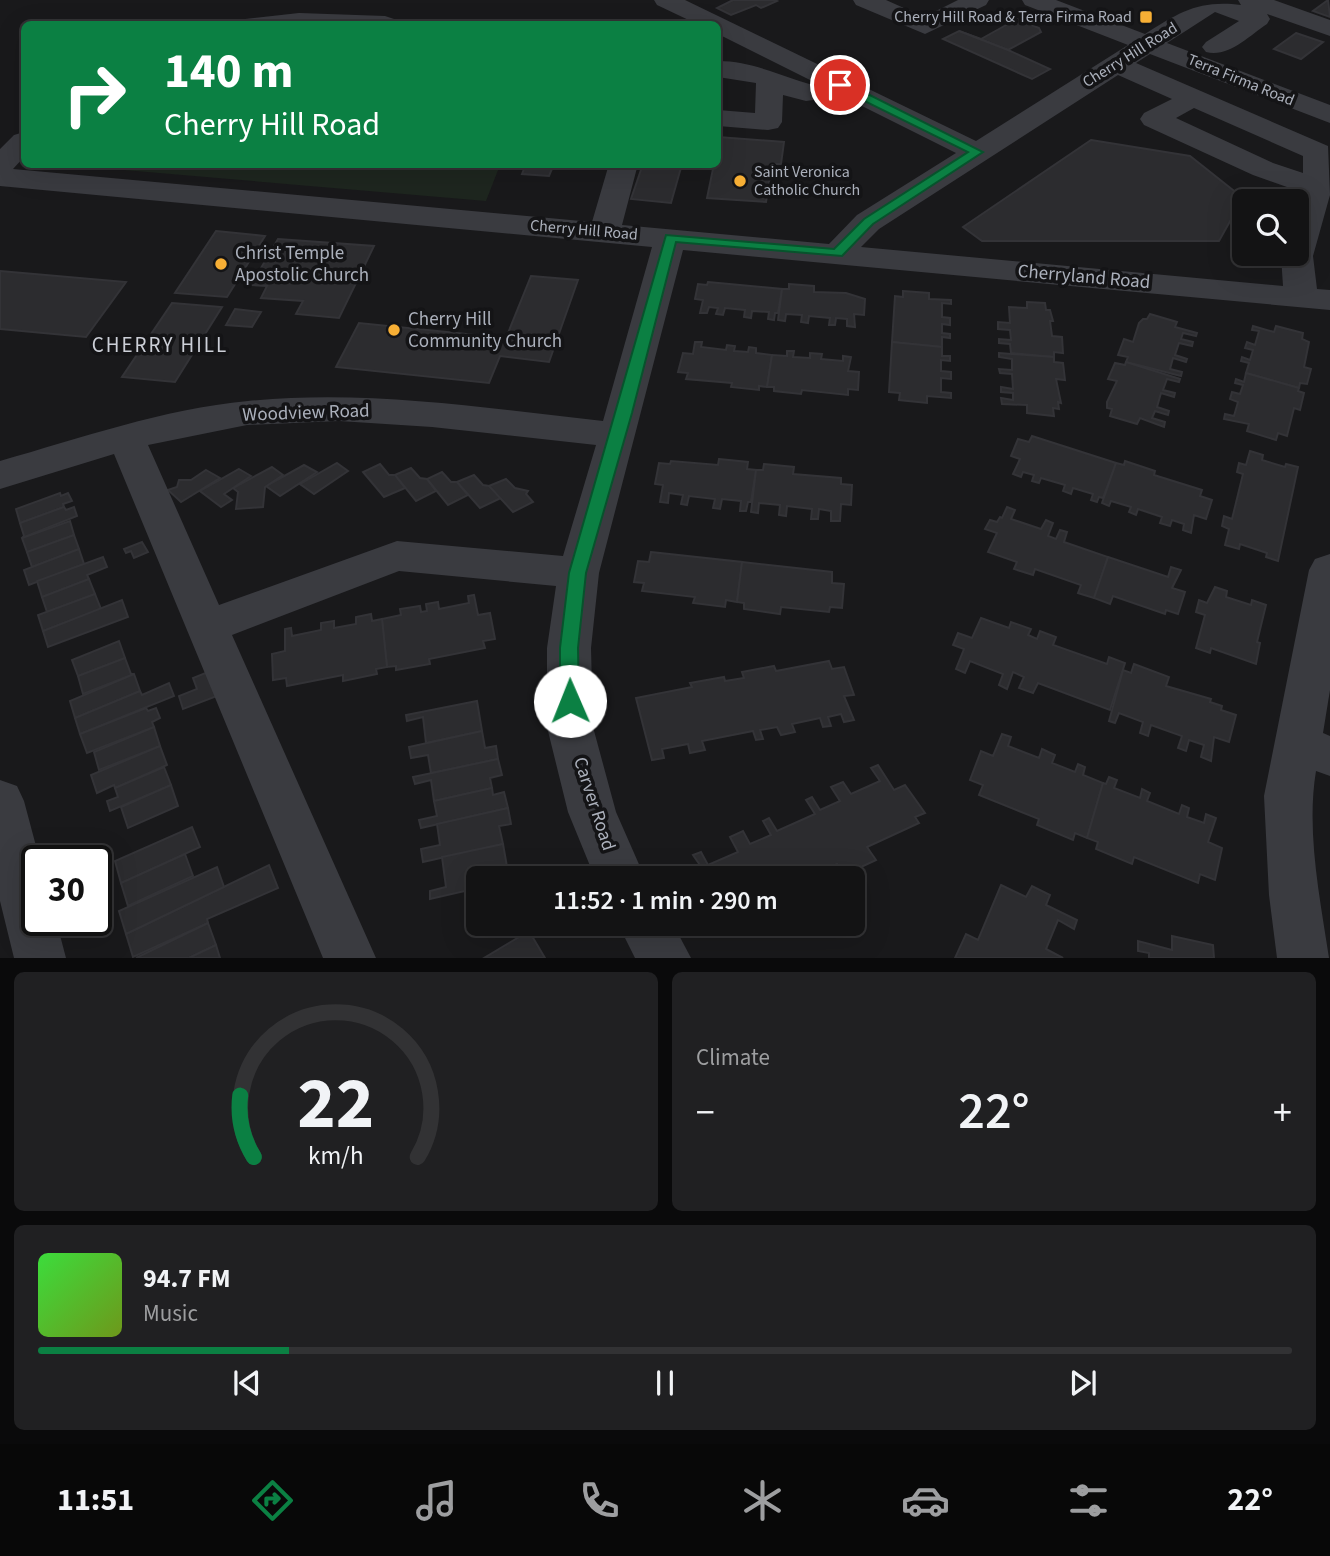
<!DOCTYPE html>
<html lang="en">
<head>
<meta charset="utf-8">
<style>
	:root { --surface:#131314; --page:#202022; --text:#f1f3f6; --muted:#9d9ea0; --line:#323234; --accent:#0b8043 }
	body { margin:0; font-family:"Source Sans 3",sans-serif; background:var(--page); color:var(--text); height:100vh; display:flex; flex-direction:column; font-size:26px; white-space:nowrap }
	* { box-sizing:border-box; margin:0 }
	p { font-size:23px; color:var(--muted) }
	.icon { flex:none; width:38px; height:38px; fill:none; stroke:currentColor; stroke-width:2; stroke-linecap:round; stroke-linejoin:round }
	.map { position:relative; height:958px; overflow:hidden }
	.details { display:flex; flex-direction:column; gap:14px; padding:14px; background:#0a0a0b; flex:1 }
	.details>* { flex:none }
	.hud { position:absolute; left:21px; top:21px; width:700px; height:147px; border-radius:10px; box-shadow:0 7px 28px #0002,0 0 0 2px var(--line); background:#0b8043; color:#fff; overflow:hidden }
	.tools { position:absolute; left:1232px; top:189px; display:grid; gap:14px }
	.tools a { display:grid; place-items:center; width:77px; height:77px; border-radius:10px; background:var(--surface); box-shadow:0 7px 28px #0002,0 0 0 2px var(--line); font-size:35px }
	.speed { position:absolute; left:21px; top:845px; display:flex; gap:14px; font-size:35px; font-weight:700; text-align:center }
	.speed>* { display:grid; place-content:center; width:91px; height:91px; border-radius:50%; background:var(--surface); box-shadow:0 7px 28px #0002,0 0 0 2px var(--line); line-height:1 }
	.speed .limit { border:4px solid #111; border-radius:10px; background:#fff; color:#111 }
	.pin { position:absolute; display:grid; place-items:center; width:60px; height:60px; color:#fff; margin:-30px; border:4px solid #fff; border-radius:50%; box-shadow:0 2px 7px #0007 }
	.me { position:absolute; width:77px; margin:-38px; rotate:359deg; stroke-linejoin:round; filter:drop-shadow(0 0 5px #0008) }
	.turn { display:flex; align-items:center; gap:24px; height:147px; padding:0 28px; font-size:32px }
	.turn .icon { width:91px; height:91px; stroke-width:2.5 }
	.turn b { display:block; font-size:49px; line-height:60px }
	.big { font-size:52px; font-weight:600; line-height:1.1 }
	.details .card { flex:1; display:flex; flex-direction:column; justify-content:center; gap:10px; min-width:0; padding:0 24px; border-radius:10px; background:var(--page) }
	.details .dial { align-items:center; gap:0 }
	.dial svg { height:182px; overflow:visible; fill:none; stroke:var(--line); stroke-width:7; stroke-linecap:round; text-anchor:middle }
	.dial text { fill:var(--text); stroke:none }
	.song { display:flex; align-items:center; gap:21px }
	.cover { width:84px; height:84px; border-radius:10px; background:linear-gradient(135deg,hsl(120 70% 55%),hsl(80 70% 35%)) }
	.played { height:7px; border-radius:4px; background:linear-gradient(90deg,var(--accent) 20%,var(--line) 20%) }
	.keys { display:flex; justify-content:space-around; direction:ltr }
	.heat { display:flex; justify-content:space-between; align-items:center; font-size:38px; direction:ltr }
	.details .tiles { flex:1; display:grid; gap:14px; grid-template-columns:1fr 1fr }
	.card:last-child { grid-column:span 2 }
	.trip { position:absolute; left:466px; top:866px; width:399px; height:70px; border-radius:10px; background:var(--surface); box-shadow:0 7px 28px #0002,0 0 0 2px var(--line); font-weight:600; line-height:70px; text-align:center }
	.tabs { display:flex; height:112px; justify-content:space-around; align-items:center; background:#080808; color:var(--muted) }
	.tabs .icon { width:49px; height:49px }
	.tabs .active { color:var(--accent) }
	.tabs b { font-size:32px; color:var(--text) }
	.map>svg:first-child { display:block }
</style>
</head>
<body>
<div class="map">
<svg width="1330" height="958" viewBox="0 0 1330 958">
	<rect width="100%" height="100%" fill="#19191b"/>
	<polygon fill="#1e261f" points="65,165 500,164 500,165 486,201"/>
	<g fill="#2c2c2f" stroke="#333337" stroke-width="2">
		<polygon points="733,0 775,0 777,1 761,8 756,5 731,15 717,8"/>
		<polygon points="1328,0 1330,17 1313,11"/>
		<polygon points="1017,19 1039,28 1041,32 1008,50 959,31 981,39"/>
		<polygon points="959,31 1008,50 1050,69 1032,79 943,39"/>
		<polygon points="1296,33 1323,42 1301,59 1274,49"/>
		<polygon points="718,137 784,142 781,164 772,164 766,202 707,198 714,164 718,164"/>
		<polygon points="1091,140 1190,156 1243,198 1219,241 982,241 963,227"/>
		<polygon points="526,164 554,164 549,176 522,174"/>
		<polygon points="643,164 682,164 671,203 631,199"/>
		<polygon points="216,231 265,236 227,297 175,293"/>
		<polygon points="278,239 374,246 339,318 296,314 303,301 261,298 267,286 251,285"/>
		<polygon points="0,271 126,282 86,337 0,329"/>
		<polygon points="531,276 578,280 549,362 500,356 489,383 336,367 359,323 506,338"/>
		<polygon points="708,282 782,289 778,313 775,313 774,320 768,319 769,312 752,311 751,318 744,317 745,310 725,308 723,315 716,314 718,308 709,307 707,313 700,313 703,300 695,299 698,284 707,285"/>
		<polygon points="789,284 814,286 814,292 846,293 865,299 864,315 854,314 855,327 847,326 847,319 836,318 835,325 829,325 830,318 809,316 808,323 801,322 802,315 786,314 785,321 778,320 782,289 789,289"/>
		<polygon points="903,291 929,293 929,299 951,300 951,304 942,303 942,317 950,318 950,325 942,324 942,333 950,334 950,338 942,337 942,347 892,342 895,296 903,297"/>
		<polygon points="1027,302 1045,303 1046,310 1050,310 1053,321 1050,321 1052,336 1062,337 1063,353 1054,352 1054,357 1011,353 1010,344 999,343 999,339 1011,340 1010,330 998,329 998,322 1010,323 1009,307 1027,308"/>
		<polygon points="172,303 222,307 175,382 122,377"/>
		<polygon points="235,309 261,312 252,327 226,325"/>
		<polygon points="1150,314 1177,322 1175,327 1197,333 1196,336 1183,333 1181,339 1193,342 1192,346 1179,343 1175,355 1187,359 1186,362 1173,358 1170,369 1182,372 1181,376 1126,362 1128,357 1118,355 1124,339 1133,342 1139,323 1143,319 1147,319"/>
		<polygon points="1253,326 1274,332 1276,326 1303,333 1302,339 1309,342 1304,367 1311,369 1307,384 1300,383 1299,388 1246,373 1249,363 1241,361 1242,357 1250,360 1253,350 1245,348 1247,342 1255,345 1259,331 1252,330"/>
		<polygon points="695,342 702,342 701,347 726,350 727,345 735,346 734,351 748,352 749,347 756,348 756,353 772,355 767,387 759,386 759,390 731,387 732,383 686,379 688,373 678,372 683,353 693,354"/>
		<polygon points="892,342 942,347 942,356 950,356 950,361 941,360 941,371 951,372 951,379 941,378 941,392 951,393 951,398 927,396 927,403 899,400 900,393 889,392"/>
		<polygon points="787,351 794,351 793,357 810,358 810,353 822,354 821,359 843,361 843,356 851,357 848,371 859,372 858,390 848,389 848,395 802,390 801,394 774,391 774,387 767,387 772,355 787,356"/>
		<polygon points="999,353 1054,357 1054,362 1063,363 1065,380 1056,379 1061,403 1058,402 1059,409 1053,408 1054,416 1027,413 1027,405 1002,404 1001,398 1013,400 1013,393 1001,392 1001,387 1013,389 1012,374 1000,373 999,369 1012,370 1012,359 999,357"/>
		<polygon points="1126,362 1180,379 1179,382 1167,379 1163,390 1175,393 1174,397 1161,393 1157,407 1169,411 1168,415 1155,411 1152,418 1165,422 1164,427 1140,418 1137,424 1110,416 1112,409 1107,408 1107,402 1117,381 1108,379 1115,363 1125,365"/>
		<polygon points="1246,373 1299,388 1298,391 1304,393 1300,410 1294,408 1287,436 1278,433 1276,440 1247,431 1249,424 1224,419 1225,414 1234,416 1238,402 1230,399 1232,392 1240,394 1243,385 1235,383 1236,379 1244,382"/>
		<polygon points="1032,436 1116,463 1103,498 1099,497 1097,502 1091,500 1093,494 1073,488 1071,494 1063,491 1065,485 1041,478 1039,483 1032,481 1034,475 1023,472 1021,477 1013,474 1020,459 1011,456 1018,439 1029,442"/>
		<polygon points="1250,451 1263,455 1262,460 1285,467 1286,464 1298,467 1278,561 1266,557 1267,553 1240,544 1239,549 1225,545 1229,529 1222,526 1224,516 1232,519 1243,474 1237,472 1239,463 1246,465"/>
		<polygon points="719,459 748,462 747,469 756,470 751,502 748,502 746,511 740,511 741,501 722,499 720,509 713,508 715,499 689,496 687,505 681,504 683,495 669,493 668,503 660,502 663,485 655,484 659,463 670,464 671,461 718,465"/>
		<polygon points="1125,461 1155,471 1154,475 1202,490 1200,496 1212,500 1206,519 1194,515 1191,533 1183,530 1184,524 1172,520 1170,526 1160,523 1162,517 1138,509 1136,515 1129,512 1131,507 1111,501 1109,506 1102,503 1116,463 1124,465"/>
		<polygon points="337,463 348,471 314,494 300,484"/>
		<polygon points="380,464 389,475 395,475 405,488 384,497 363,472"/>
		<polygon points="764,464 794,467 793,474 841,478 841,484 852,485 851,505 841,504 840,521 831,521 831,511 819,509 818,519 811,519 812,509 787,506 786,516 779,515 780,505 759,503 758,513 751,512 756,470 763,470"/>
		<polygon points="304,465 317,472 280,496 266,486"/>
		<polygon points="272,467 283,475 265,487 263,507 236,509 238,492 233,488"/>
		<polygon points="411,468 420,478 427,479 436,491 416,501 395,475"/>
		<polygon points="239,469 251,476 224,494 232,500 221,507 200,491"/>
		<polygon points="206,470 220,478 181,502 168,490 177,487 179,480 191,480"/>
		<polygon points="442,472 451,482 457,482 468,495 448,505 427,479"/>
		<polygon points="474,475 483,485 489,486 501,498 480,508 457,482"/>
		<polygon points="506,479 515,488 528,491 526,494 533,502 513,512 489,486"/>
		<polygon points="60,493 61,496 68,493 72,501 63,504 64,507 20,523 16,509"/>
		<polygon points="64,507 66,510 74,507 77,516 22,538 24,536 20,523"/>
		<polygon points="1007,507 1015,510 1011,519 1041,529 1046,520 1053,523 1048,536 1056,539 1060,530 1067,532 1064,542 1108,557 1094,598 1078,593 1081,585 1035,569 1033,575 1014,569 1017,562 988,552 997,533 985,529 990,520 997,522 1000,517 1002,518"/>
		<polygon points="70,521 74,535 27,552 22,538"/>
		<polygon points="74,535 79,549 32,567 27,552"/>
		<polygon points="142,542 148,552 134,558 131,551 126,553 124,549"/>
		<polygon points="79,549 84,564 29,585 24,570"/>
		<polygon points="651,552 742,562 737,602 726,600 725,607 693,603 695,597 642,591 644,583 634,582 638,561 649,562"/>
		<polygon points="103,557 107,567 87,575 89,579 42,597 37,581"/>
		<polygon points="1108,557 1168,577 1171,567 1181,570 1172,588 1185,592 1178,614 1166,610 1165,614 1113,596 1110,604 1094,598"/>
		<polygon points="742,562 832,572 832,583 844,584 842,608 830,607 829,612 781,607 780,614 744,609 744,603 737,602"/>
		<polygon points="89,579 95,594 47,612 42,597"/>
		<polygon points="1215,587 1227,591 1226,597 1251,605 1252,600 1266,605 1257,642 1260,643 1256,664 1211,648 1210,653 1196,648 1205,615 1196,612 1199,600 1207,603"/>
		<polygon points="95,594 101,609 43,631 38,615"/>
		<polygon points="474,595 478,615 490,613 495,639 483,641 485,648 429,659 430,664 396,670 396,666 387,667 382,619 401,615 400,609 420,606 421,612 427,611 426,604 438,602 439,609 469,603 468,596"/>
		<polygon points="122,600 128,617 48,647 43,631"/>
		<polygon points="371,614 372,621 382,619 387,667 376,669 377,674 343,681 343,675 287,686 286,678 273,680 272,654 285,651 285,629 291,628 292,636 321,630 321,623 334,621 334,628 356,624 356,617"/>
		<polygon points="981,618 1009,628 1011,622 1031,629 1028,635 1037,639 1040,631 1056,637 1053,645 1107,664 1109,657 1125,663 1110,710 1038,683 1033,693 1019,688 1024,677 1013,672 1007,689 999,685 1003,674 970,661 965,673 956,669 964,649 953,645 958,633 972,638"/>
		<polygon points="119,641 125,658 78,676 72,660"/>
		<polygon points="125,658 131,674 134,674 83,694 78,676"/>
		<polygon points="829,661 832,669 844,667 854,695 844,696 854,720 844,722 841,714 828,717 831,726 823,727 820,718 792,724 795,732 781,735 777,727 760,730 763,739 756,740 753,731 702,741 705,750 690,753 688,744 662,749 664,758 652,760 636,698 692,687 690,683 724,677 725,681 744,678 742,672 774,666 776,671"/>
		<polygon points="1134,664 1169,677 1166,686 1211,699 1210,702 1222,706 1221,710 1236,715 1229,742 1214,737 1211,761 1201,757 1204,745 1189,740 1186,751 1178,748 1182,736 1151,725 1148,736 1140,733 1143,722 1119,713 1115,723 1109,721 1123,670 1131,673"/>
		<polygon points="208,672 217,696 183,709 179,696 197,689 193,678"/>
		<polygon points="134,674 140,691 75,718 70,701"/>
		<polygon points="169,683 174,696 80,734 75,718 140,691 142,695"/>
		<polygon points="477,701 482,731 426,743 423,717 407,721 406,715"/>
		<polygon points="146,708 148,711 156,708 160,718 152,722 154,727 87,753 80,734"/>
		<polygon points="154,727 160,746 99,770 94,752"/>
		<polygon points="482,731 485,748 496,746 498,759 431,773 428,755 411,758 409,747"/>
		<polygon points="1002,734 1011,737 1008,746 1039,758 1042,749 1055,755 1052,763 1075,772 1078,764 1085,767 1083,775 1103,783 1087,838 1075,833 1073,840 1037,825 1039,819 979,795 983,785 970,780 981,751 993,756"/>
		<polygon points="160,746 167,765 115,788 114,785 97,793 91,775"/>
		<polygon points="498,759 502,775 490,778 492,788 434,801 431,780 415,784 413,777"/>
		<polygon points="878,765 894,790 905,785 925,813 915,817 919,823 867,847 876,860 844,875 837,864 817,874 820,878 709,878 693,855 701,852 708,865 738,852 730,837 743,831 750,844 771,835 763,821 769,818 777,831 815,814 806,800 812,797 820,810 840,801 831,787 843,782 851,794 880,781 871,768"/>
		<polygon points="164,767 171,785 110,811 107,801 118,797 115,788"/>
		<polygon points="1109,777 1117,780 1114,788 1140,798 1142,789 1150,793 1147,801 1179,814 1182,805 1189,808 1187,817 1204,823 1206,814 1216,818 1208,842 1222,848 1215,880 1200,874 1198,883 1134,857 1132,864 1096,849 1098,842 1087,838 1103,783 1106,784"/>
		<polygon points="171,785 178,806 128,828 121,807"/>
		<polygon points="492,788 493,795 504,792 508,808 421,828 419,820 437,816 434,801"/>
		<polygon points="508,808 511,824 499,826 503,844 423,862 421,849 440,845 437,824"/>
		<polygon points="192,827 200,847 121,883 115,861"/>
		<polygon points="503,844 509,878 478,878 478,888 430,899 430,891 446,887 442,857"/>
		<polygon points="185,854 193,876 128,906 121,883"/>
		<polygon points="269,865 278,888 207,919 208,923 133,957 126,934"/>
		<polygon points="217,867 224,887 126,934 119,911"/>
		<polygon points="1001,885 1026,897 1032,886 1050,895 1046,905 1077,920 1074,929 1058,920 1046,949 1063,958 955,958 966,934 978,940"/>
		<polygon points="208,923 216,945 189,958 136,958"/>
		<polygon points="529,931 545,958 484,958"/>
		<polygon points="1172,936 1213,945 1214,958 1149,958 1149,953 1138,951 1138,941 1172,950"/>
		<polygon points="216,945 220,958 189,958"/>
	</g>
	<g fill="none" stroke-linecap="round" stroke-linejoin="round">
		<g fill="#3a3b40" fill-rule="evenodd">
			<path d="M654,0H685L976,141L1128,45L1025,5L1022,0H1056L1145,34C1180,12 1199,0 1241,5L1238,0H1274L1330,20V36L1267,14L1270,19L1267,24C1249,36 1228,58 1206,52L1202,47L1206,42L1239,21L1215,12L1167,43L1330,105V123L1150,54L1136,63L1328,146L1330,195L1313,256L1317,289L1330,290V310L683,250L599,573L591,648L593,727L616,812L645,878H595L568,812L547,727V648L556,586L399,571L232,635L376,958H323L114,454L0,489V461C81,438 163,409 248,401C367,389 485,408 603,421L652,247L0,186V149L14,135L24,132V157L13,169L592,222L609,164H638L622,225L829,244L857,215L956,153L718,34V24H697L657,5ZM1118,75L1172,99L1144,113L1140,119L1144,125L1253,175L1301,192L1297,205V254H1282L1281,256L1283,286L861,247L879,229ZM1194,108L1303,156V173L1273,163L1176,118ZM339,421L432,427L596,445L563,556L397,541L219,605L148,445L247,425Z"/>
			<polygon points="853,0 886,0 924,17 958,0 989,0 986,5 925,34 856,5"/>
			<polygon points="299,13 385,16 394,19 398,24 241,24 245,19"/>
			<path d="M718,61C755,61 786,79 821,87L825,93L821,99L806,101L783,95L782,122L778,128L768,130L718,126V110L755,113L756,83L718,77Z"/>
			<path d="M1330,554V690L1323,733L1330,736V776L1316,771C1306,831 1320,898 1329,958H1277L1269,895L1264,796L1309,570L1315,559Z"/>
			<polygon points="0,780 17,786 24,801 40,861 37,861 37,920 56,920 66,958 14,958 0,901"/>
			<polygon points="618,924 673,924 691,958 635,958"/>
		</g>
	</g>
	<polygon fill="#0b8043" stroke="#07532c" stroke-width="2" points="836,82 844,82 983,152 873,224 842,256 676,242 632,413 586,573 578,648 579,701 576,706 570,709 563,706 560,701 560,648 569,573 666,235 834,249 864,219 968,152 836,87"/>
	<g fill="#f7af35" stroke="#141416" stroke-width="2.5">
		<rect x="1139" y="10" width="14" height="14" rx="3.5"/>
		<circle cx="740" cy="181" r="7"/>
		<circle cx="221" cy="264" r="7"/>
		<circle cx="394" cy="330" r="7"/>
	</g>
	<g text-anchor="middle" dominant-baseline="central" stroke-width="7" stroke-linejoin="round" paint-order="stroke">
		<g font-size="16" fill="#abb0bb" stroke="#141416" text-anchor="end">
			<text x="1132" y="17">Cherry Hill Road &amp; Terra Firma Road</text>
			<text x="754" y="172" text-anchor="start">Saint Veronica<tspan x="754" dy="18">Catholic Church</tspan></text>
		</g>
		<g font-size="16" fill="#abb0bb" stroke="#141416">
			<text transform="translate(1130 55) rotate(-32)">Cherry Hill Road</text>
			<text transform="translate(1241 80) rotate(22)">Terra Firma Road</text>
			<text transform="translate(584 230) rotate(5)">Cherry Hill Road</text>
		</g>
		<g font-size="19" fill="#abb0bb" stroke="#141416" text-anchor="start">
			<text x="235" y="253">Christ Temple<tspan x="235" dy="22">Apostolic Church</tspan></text>
			<text x="408" y="319">Cherry Hill<tspan x="408" dy="22">Community Church</tspan></text>
		</g>
		<g font-size="19" fill="#abb0bb" stroke="#141416">
			<text transform="translate(1084 277) rotate(5)">Cherryland Road</text>
			<text transform="translate(306 413) rotate(-2)">Woodview Road</text>
			<text transform="translate(594 804) rotate(72)">Carver Road</text>
		</g>
		<g font-size="21" letter-spacing="2" fill="#cccfd7" stroke="#141416">
			<text x="160" y="345">CHERRY HILL</text>
		</g>
	</g>
</svg>
<div class="tools">
<a><svg class="icon" aria-label="search" viewBox="0 0 24 24"><circle cx="10" cy="10" r="6"/><path d="M15 15l6 6"/></svg></a>
</div>
<div class="speed"><div class="limit">30</div></div>
<div class="pin" style="left:840px;top:85px;background:#d93025"><svg class="icon" aria-label="arrive" viewBox="0 0 24 24"><path d="M6 21V4h12l-3 4 3 4H6"/></svg></div>
<svg class="me" style="left:570px;top:701px" viewBox="-20 -20 40 40"><circle r="19" fill="#fff"/><path d="M0-13L10 11 0 6-10 11z" fill="#0b8043"/></svg>
<div class="trip">11:52 · 1 min · 290 m</div>
<div class="hud">
<div class="turn"><svg class="icon" aria-label="right" viewBox="0 0 24 24"><path d="M7 20v-9h11M14 6l5 5-5 5"/></svg><div><b>140 m</b>Cherry Hill Road</div></div>
</div>
</div>
<section class="details">
<div class="tiles">
<div class="card dial"><svg viewBox="0 0 100 80">
<path d="M14 69A42 42 0 1 1 86 69"/>
<path d="M14 69A42 42 0 0 1 8 42" stroke="#0b8043"/>
<text x="50" y="56" font-size="32" font-weight="700">22</text>
<text x="50" y="72" font-size="11">km/h</text>
</svg></div>
<div class="card"><p>Climate</p>
<div class="heat"><a>−</a><b class="big">22°</b><a>+</a></div>
</div>
<div class="card">
<div class="song"><i class="cover"></i><div><b>94.7 FM</b><p>Music</p></div></div>
<div class="played"></div>
<div class="keys"><svg class="icon" aria-label="previous" viewBox="0 0 24 24"><path d="M18 5L8 12l10 7zM5 5v14"/></svg><svg class="icon" aria-label="pause" viewBox="0 0 24 24"><path d="M8 5v14M16 5v14"/></svg><svg class="icon" aria-label="next" viewBox="0 0 24 24"><path d="M6 5l10 7-10 7zM19 5v14"/></svg></div>
</div>
</div>
</section>
<nav class="tabs">
<b>11:51</b>
<svg class="icon active" aria-label="directions" viewBox="0 0 24 24"><path d="M12 3l9 9-9 9-9-9zM9 14v-3h6M13 9l2 2-2 2"/></svg>
<svg class="icon" aria-label="music" viewBox="0 0 24 24"><path d="M9 18V5l10-2v13"/><circle cx="6" cy="18" r="3"/><circle cx="16" cy="16" r="3"/></svg>
<svg class="icon" aria-label="phone" viewBox="0 0 24 24"><path d="M5 4h4l2 5-3 2q2 4 5 5l2-3 5 2v4C11 20 4 13 5 4z"/></svg>
<svg class="icon" aria-label="climate" viewBox="0 0 24 24"><path d="M12 3v18M4 7l16 10M4 17L20 7"/></svg>
<svg class="icon" aria-label="car" viewBox="0 0 24 24"><path d="M5 17H2v-5l4-1 3-4h7l3 4 3 1v5h-3M9 17h6M6 11h13"/><circle cx="7" cy="17" r="2"/><circle cx="17" cy="17" r="2"/></svg>
<svg class="icon" aria-label="filters" viewBox="0 0 24 24"><path d="M4 7h16M4 17h16"/><circle cx="9" cy="7" r="2"/><circle cx="15" cy="17" r="2"/></svg>
<b>22°</b>
</nav>
</body>
</html>
